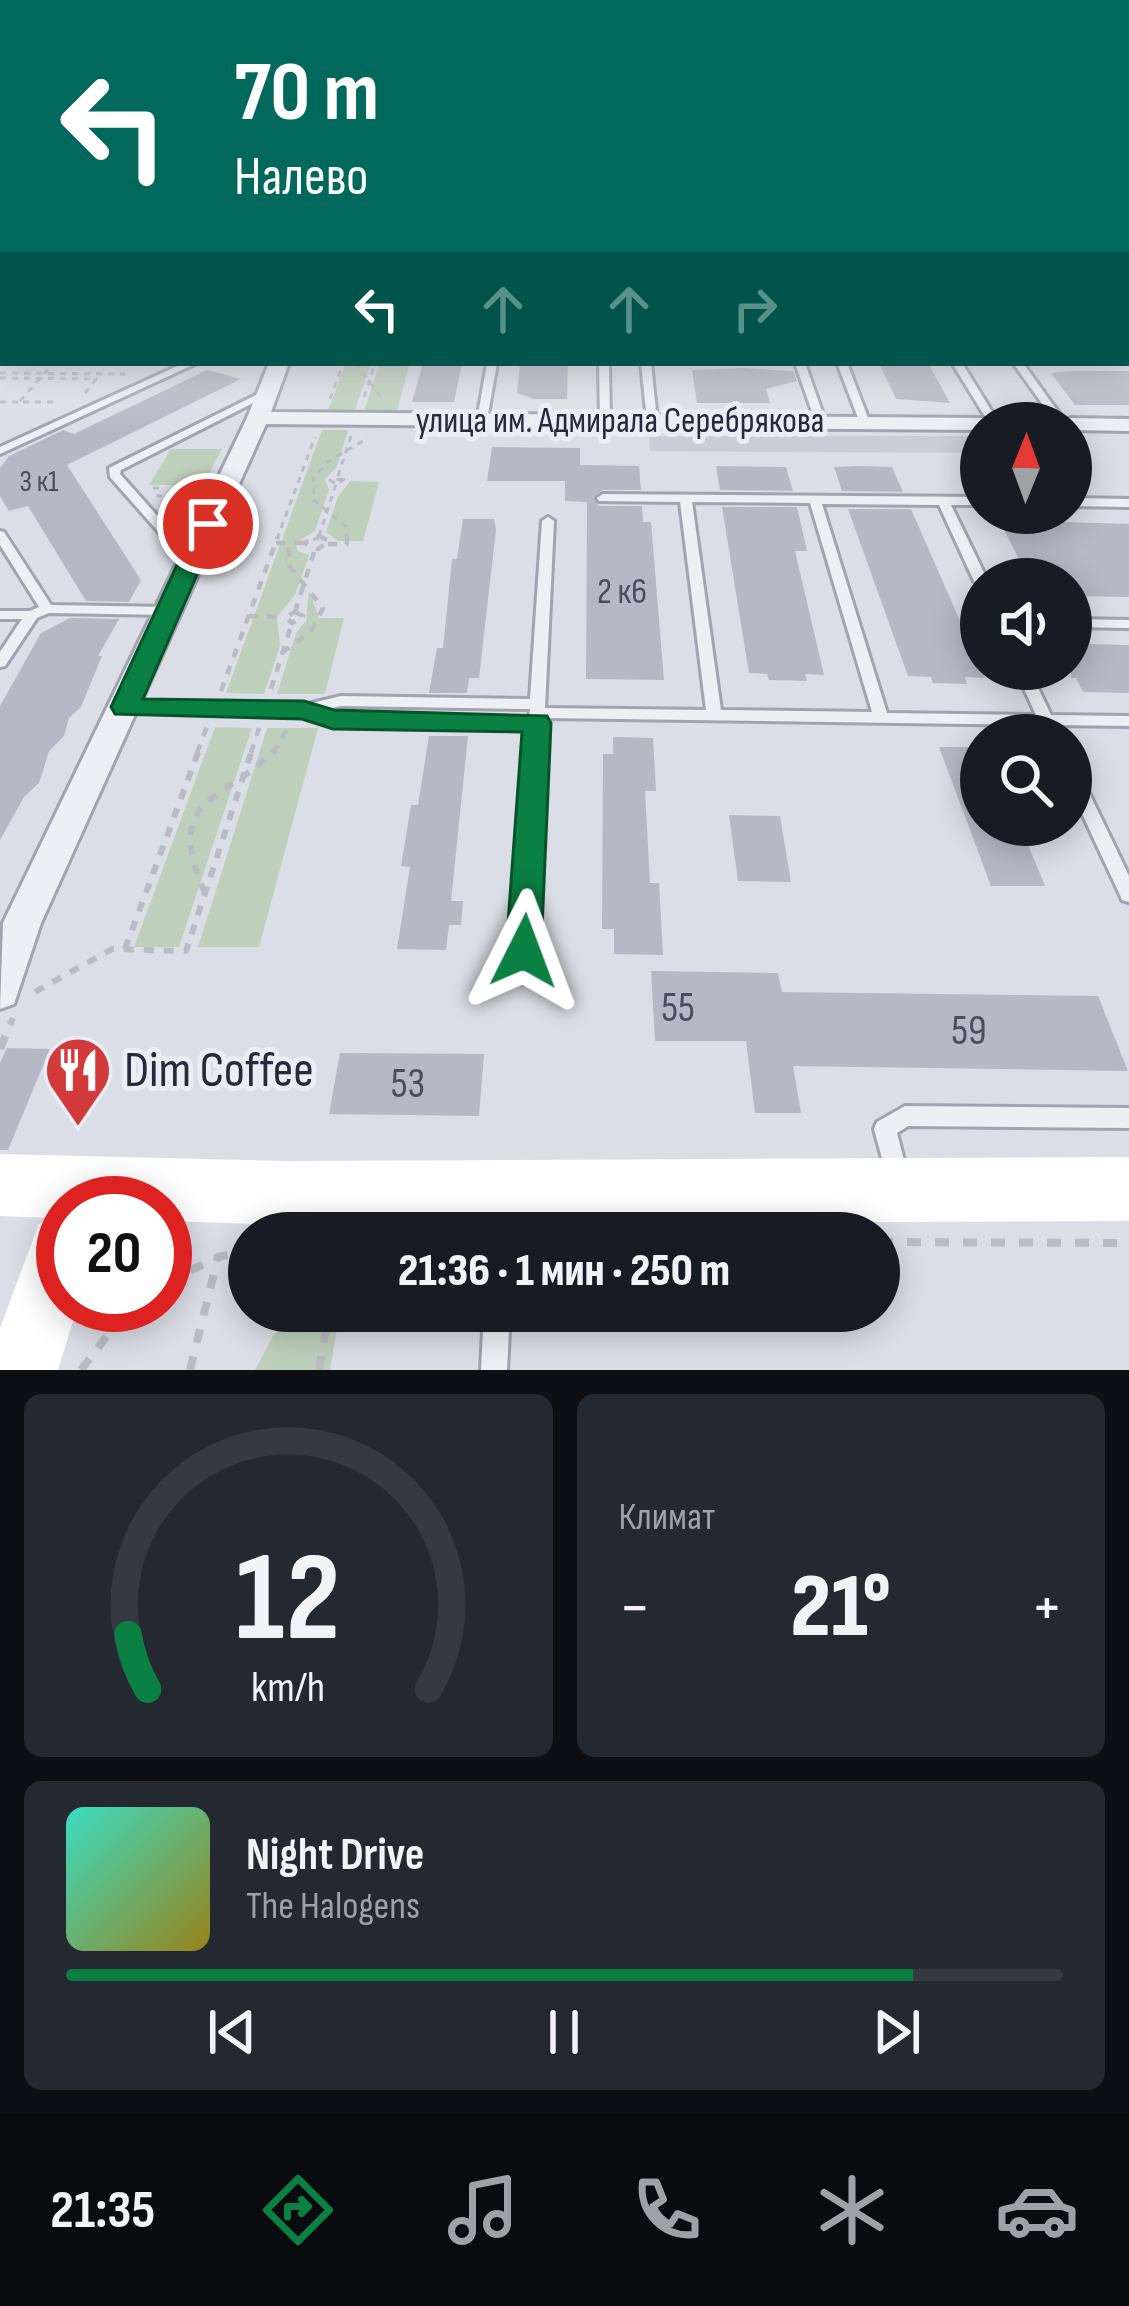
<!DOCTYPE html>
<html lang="ru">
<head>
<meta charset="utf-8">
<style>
	:root { --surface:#171b24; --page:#242831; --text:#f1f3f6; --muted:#9ea1a6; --line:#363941; --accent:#0b8043 }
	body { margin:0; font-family:"Sofia Sans Condensed",sans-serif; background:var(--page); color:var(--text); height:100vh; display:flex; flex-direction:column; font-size:45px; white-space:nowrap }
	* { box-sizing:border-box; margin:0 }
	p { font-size:39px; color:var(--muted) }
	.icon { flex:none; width:66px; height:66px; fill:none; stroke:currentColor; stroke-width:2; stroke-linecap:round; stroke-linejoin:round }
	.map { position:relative; height:1370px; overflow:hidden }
	.details { display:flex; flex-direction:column; gap:24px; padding:24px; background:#0d0f14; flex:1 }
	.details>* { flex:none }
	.hud { position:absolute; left:0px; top:0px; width:1131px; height:366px; box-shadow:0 6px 30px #0003; background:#00695c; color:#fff; overflow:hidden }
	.needle { width:78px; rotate:1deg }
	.fabs { position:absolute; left:960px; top:402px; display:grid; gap:24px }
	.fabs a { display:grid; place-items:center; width:132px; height:132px; border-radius:50%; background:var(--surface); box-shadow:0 6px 30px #0003; font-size:60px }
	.speed { position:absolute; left:36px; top:1176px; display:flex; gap:24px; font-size:60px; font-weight:700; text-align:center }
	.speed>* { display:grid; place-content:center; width:156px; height:156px; border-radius:50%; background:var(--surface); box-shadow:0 6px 30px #0003; line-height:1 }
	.speed .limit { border:18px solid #d22; background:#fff; color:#111 }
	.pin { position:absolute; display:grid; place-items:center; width:102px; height:102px; color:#fff; margin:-51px; border:6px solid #fff; border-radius:50%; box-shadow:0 3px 12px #0007 }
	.me { position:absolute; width:132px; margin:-66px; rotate:3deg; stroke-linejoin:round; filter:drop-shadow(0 0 9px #0008) }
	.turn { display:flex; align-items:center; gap:42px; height:252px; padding:0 36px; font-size:54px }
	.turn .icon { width:156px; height:156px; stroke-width:2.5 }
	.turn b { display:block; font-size:84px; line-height:102px }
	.lanes { display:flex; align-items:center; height:114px; padding:0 36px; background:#0003; justify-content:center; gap:60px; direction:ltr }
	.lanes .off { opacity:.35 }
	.big { font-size:90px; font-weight:800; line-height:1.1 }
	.details .card { flex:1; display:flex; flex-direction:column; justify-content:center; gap:18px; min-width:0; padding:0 42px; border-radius:18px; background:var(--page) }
	.details .dial { align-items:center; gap:0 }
	.dial svg { height:312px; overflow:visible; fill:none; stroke:var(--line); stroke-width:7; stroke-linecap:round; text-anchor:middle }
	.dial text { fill:var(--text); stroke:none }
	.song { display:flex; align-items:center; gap:36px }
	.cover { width:144px; height:144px; border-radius:18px; background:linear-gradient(135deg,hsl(170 70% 55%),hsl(50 70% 35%)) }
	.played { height:12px; border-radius:6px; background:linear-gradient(90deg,var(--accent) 85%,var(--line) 85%) }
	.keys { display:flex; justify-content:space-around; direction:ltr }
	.heat { display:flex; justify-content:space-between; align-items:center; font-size:66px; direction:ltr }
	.details .tiles { flex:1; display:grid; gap:24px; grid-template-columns:1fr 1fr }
	.card:last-child { grid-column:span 2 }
	.trip { position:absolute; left:228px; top:1212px; width:672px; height:120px; border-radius:60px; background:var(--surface); box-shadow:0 6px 30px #0003; font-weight:800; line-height:120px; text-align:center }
	.menu { display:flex; height:192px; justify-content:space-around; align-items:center; background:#090b0e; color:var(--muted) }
	.menu .icon { width:84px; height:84px }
	.menu .selected { color:var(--accent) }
	.menu b { font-size:54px; color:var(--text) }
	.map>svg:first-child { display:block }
</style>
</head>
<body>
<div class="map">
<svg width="1129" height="1370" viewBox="0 0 1129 1370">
	<rect width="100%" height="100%" fill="#dbdee6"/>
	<polygon fill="#c9cdd8" points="649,436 981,436 981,453 650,451"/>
	<g fill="#bed0bc">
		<polygon points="346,363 371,363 354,413 327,413"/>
		<polygon points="380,363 410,363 396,414 363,414"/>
		<polygon points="322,430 348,430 337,466 325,480 329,490 315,531 295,543 298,551 309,555 295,595 277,617 280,646 264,694 226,693"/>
		<polygon points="171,449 222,449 203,485 149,485"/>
		<polygon points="350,481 379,482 363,541 338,541 326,532 338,497"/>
		<polygon points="309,591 319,618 344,618 325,694 277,694 296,633 306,621"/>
		<polygon points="215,727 252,728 179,947 134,947"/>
		<polygon points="267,728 318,728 259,947 198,947"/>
		<polygon points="298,1311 340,1311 330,1370 255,1370 273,1336"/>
	</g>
	<g fill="#b5b9c6">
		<polygon points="423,363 462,363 454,402 412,402"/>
		<polygon points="520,363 568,363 567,399 534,399 517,393"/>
		<polygon points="879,363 928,363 950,403 896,399"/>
		<polygon points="742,368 793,371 797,381 766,389 770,403 697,403 692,370"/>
		<polygon points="207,370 241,379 67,465 141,580 129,602 86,601 28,506 9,511 0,496 0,468 9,456 63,430 74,434"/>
		<polygon points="1069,371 1129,371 1129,405 1075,405 1051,373"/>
		<polygon points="492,447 580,448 580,465 639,466 641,490 603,490 593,497 599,506 642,506 643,522 651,522 664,680 586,679 587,502 565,501 565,481 487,481"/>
		<polygon points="716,466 786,467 793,491 720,490"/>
		<polygon points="857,466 892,467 903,492 842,491 834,467"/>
		<polygon points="722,507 797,507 807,551 795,551 824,675 805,674 807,681 769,680 767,674 749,673"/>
		<polygon points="848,509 911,509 985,678 965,677 967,684 933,683 931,677 908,676"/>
		<polygon points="463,519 494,519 496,530 479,678 469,678 467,693 429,693 437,648 443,648 452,559 457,559"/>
		<polygon points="999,520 1129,524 1129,597 1071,596 1071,576 1034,575 1028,563 1021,563"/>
		<polygon points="70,618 119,619 98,656 102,656 81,707 69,718 64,736 49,751 39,783 24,797 0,840 0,706 41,633"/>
		<polygon points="1071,632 1081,632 1088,644 1129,645 1129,693 1083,692 1076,678 1071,678"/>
		<polygon points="429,736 468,736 451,901 463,901 461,925 449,925 446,950 397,949 410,867 401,866 411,805 418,805"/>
		<polygon points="613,737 653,738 656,791 645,791 650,883 659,883 663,955 614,954 614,929 602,929 603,754 613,754"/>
		<polygon points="939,747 981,747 981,825 1020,825 1045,886 991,886"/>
		<polygon points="729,815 780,816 791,882 738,881"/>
		<polygon points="651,971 778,973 782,992 1098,996 1128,1071 793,1066 801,1113 755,1113 746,1041 655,1041"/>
		<polygon points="7,1048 50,1049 8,1150 0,1150 0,1063"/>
		<polygon points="340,1053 484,1054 479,1116 329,1114"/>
	</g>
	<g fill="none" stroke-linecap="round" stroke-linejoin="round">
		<g stroke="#a1a4b0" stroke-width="6">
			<g id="lane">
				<rect x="1128" y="260" width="1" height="4"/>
				<polygon points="3,271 3,279 0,280 0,272"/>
				<polygon points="1128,272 1129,273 1129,279 1128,278"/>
				<rect x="0" y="286" width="3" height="6"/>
				<polygon points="1128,291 1129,292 1129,298 1128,297"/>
				<rect x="0" y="300" width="3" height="6"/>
				<rect x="0" y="351" width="3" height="6"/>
				<polygon points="184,363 197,363 0,454 0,447"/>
				<polygon points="487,363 497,363 487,420 482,423 477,420"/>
				<polygon points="599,363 609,363 610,421 605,424 600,421"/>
				<polygon points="641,363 651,363 657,421 652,424 647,421"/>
				<polygon points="795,363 805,363 826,423 825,425 816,423"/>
				<polygon points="837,363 847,363 870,423 869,425 860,423"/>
				<polygon points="952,363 962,363 999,423 989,423"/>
				<polygon points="1013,363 1023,363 1066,423 1056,423"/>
				<polygon points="266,390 275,392 121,470 120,474 197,560 196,563 186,563 110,477 109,468"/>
				<path d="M603,494L981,497V505H951L987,579H981V585L974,581L939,505L822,504L887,713L1036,715L1015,669H1029L1051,715L1129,716V726L1056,725L1061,735H1045L1040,725L545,718L534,951L531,957L524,959L517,957L514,951L529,728L333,724L303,715L125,712L117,707L125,702L304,705L341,696L530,699L542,521L548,517L554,521L545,708L706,710L680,502L599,501L597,498ZM692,502L810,503L872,712L721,710ZM341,706L530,709L529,718L334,714L322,710Z"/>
				<polygon points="1071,498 1129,499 1129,507 1071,506"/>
				<polygon points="0,531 4,532 51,605 169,607 176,611 169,615 49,613 37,618 5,666 0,667 0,652 22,619 0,619 0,611 30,611 39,607 0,545"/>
				<polygon points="1071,619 1129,620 1129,628 1071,627"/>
				<polygon points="1071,766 1077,768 1079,772 1129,876 1129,902 1122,900 1120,895 1071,790"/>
				<polygon points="905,1106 1129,1108 1129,1128 908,1126 897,1133 908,1176 905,1184 897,1187 889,1184 874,1129 877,1122"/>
				<polygon points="484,1311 510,1311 507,1370 481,1370"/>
			</g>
		</g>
		<g stroke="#a1a4b0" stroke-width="6">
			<g id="street">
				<rect x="1128" y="238" width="1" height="7"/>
				<polygon points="269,363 289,363 271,412 981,418 991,423 981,423 981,430 266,424 41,923 14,1004 0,1009 3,923 247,418"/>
				<polygon points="1071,418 1129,419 1129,431 1071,430 1071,423 1061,423"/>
			</g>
		</g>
		<g stroke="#babcc5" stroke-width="3" stroke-dasharray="6 6" stroke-linecap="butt">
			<polyline points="356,363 382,399"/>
			<polyline points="0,373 125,374"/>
			<polyline points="0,378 96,379 85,393"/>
			<polyline points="364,397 375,363"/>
			<polyline points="330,399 343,363"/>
			<polyline points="20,401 52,365"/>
			<polyline points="0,402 23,402"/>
			<polyline points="23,402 59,402"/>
			<polyline points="1009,416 1033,416"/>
			<polyline points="338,476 351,436"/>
			<polygon points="345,479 336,484 330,480"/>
			<polyline points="153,488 159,488 158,496 197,497"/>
			<polyline points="319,536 336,484"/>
			<polyline points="277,539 315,437"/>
			<polyline points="313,539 325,539"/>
			<polyline points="347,539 346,527 314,500 313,479 329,461 368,438"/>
		</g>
		<g stroke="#babcc5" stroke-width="4.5" stroke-dasharray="9 9" stroke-linecap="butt">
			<polygon points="319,536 329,541 318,549 304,543"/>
			<polyline points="276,543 304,543"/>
			<polyline points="328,544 347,544 347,536"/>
			<polyline points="295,612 315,549"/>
			<polygon points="295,612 303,616 292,623 285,617"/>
			<polyline points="249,616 285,617"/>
			<polyline points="282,653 311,631 323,608 289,566 289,543"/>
			<polyline points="271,689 292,623"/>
			<polyline points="221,691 278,536"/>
			<polyline points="197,753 208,724"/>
			<polyline points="251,753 259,728"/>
			<polyline points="273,753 287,730"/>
		</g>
		<g stroke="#babcc5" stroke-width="6" stroke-dasharray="10 10" stroke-linecap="butt">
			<path d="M205,893C163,796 219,806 275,750"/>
			<polyline points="125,949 199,750"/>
			<polyline points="35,992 112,949 186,951 252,750"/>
			<polyline points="10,1025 13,1018"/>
		</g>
		<g stroke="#babcc5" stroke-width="8" stroke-dasharray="14 14" stroke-linecap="butt">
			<polyline points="0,1049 11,1022"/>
			<polyline points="879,1242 1129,1243"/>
			<polyline points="165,1283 218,1257"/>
			<polyline points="81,1370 110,1332 139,1305"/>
			<polyline points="190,1370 218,1257 249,1250"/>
			<polyline points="319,1370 329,1311"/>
		</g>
		<use href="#lane" fill="#eeeff5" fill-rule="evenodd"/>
		<use href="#street" fill="#eeeff5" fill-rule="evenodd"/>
		<polygon fill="#fff" fill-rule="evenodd" points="0,1154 288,1161 1129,1157 1129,1221 288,1225 165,1221 165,1203 63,1203 63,1305 78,1305 58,1370 0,1370 0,1328 39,1224 54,1218 0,1216"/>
	</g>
	<linearGradient id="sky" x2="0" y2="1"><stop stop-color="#86aedb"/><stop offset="0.55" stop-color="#eff0f4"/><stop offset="1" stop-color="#eff0f4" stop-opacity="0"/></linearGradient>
	<rect width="1129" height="430" fill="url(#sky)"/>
	<polygon fill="#0b8043" stroke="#07532c" stroke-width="3" points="208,518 219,524 143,699 304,701 334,710 547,716 551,723 541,951 536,961 524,966 511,961 506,951 522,732 333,729 302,719 115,714 111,707 196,524"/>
	<defs>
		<g id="restaurant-pin" transform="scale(3.45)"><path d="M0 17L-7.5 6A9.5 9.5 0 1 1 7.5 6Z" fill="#d23a3b" stroke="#eaedf4"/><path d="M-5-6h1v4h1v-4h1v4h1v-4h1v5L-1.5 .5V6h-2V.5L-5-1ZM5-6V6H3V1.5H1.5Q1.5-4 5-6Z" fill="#fff"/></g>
	</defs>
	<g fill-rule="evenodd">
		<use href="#restaurant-pin" x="78" y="1070"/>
	</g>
	<g text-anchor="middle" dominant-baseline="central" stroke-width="10" stroke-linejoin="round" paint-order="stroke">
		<g font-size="30" fill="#494e5f">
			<text x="39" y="482">3 к1</text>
		</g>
		<g font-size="36" fill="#252a3d" stroke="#eaedf4">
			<text x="620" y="421">улица им. Адмирала Серебрякова</text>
		</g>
		<g font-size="36" fill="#494e5f">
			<text x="622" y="592">2 к6</text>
		</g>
		<g font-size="42" fill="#494e5f">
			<text x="678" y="1008">55</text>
			<text x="969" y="1031">59</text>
			<text x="408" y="1084">53</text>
		</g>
		<g font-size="51" fill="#252a3d" stroke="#eaedf4" text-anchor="start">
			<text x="124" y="1070">Dim Coffee</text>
		</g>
	</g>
</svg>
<div class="fabs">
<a><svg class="needle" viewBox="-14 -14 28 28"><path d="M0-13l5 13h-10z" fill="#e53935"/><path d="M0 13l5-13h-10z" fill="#9ea1a6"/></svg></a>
<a><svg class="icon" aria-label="sound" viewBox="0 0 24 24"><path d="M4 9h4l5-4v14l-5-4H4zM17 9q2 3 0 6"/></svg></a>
<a><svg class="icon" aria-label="search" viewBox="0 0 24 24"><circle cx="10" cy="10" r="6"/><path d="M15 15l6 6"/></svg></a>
</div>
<div class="speed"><div class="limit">20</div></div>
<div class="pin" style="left:208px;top:524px;background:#d93025"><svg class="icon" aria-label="arrive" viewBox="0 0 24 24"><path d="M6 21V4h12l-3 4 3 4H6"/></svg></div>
<svg class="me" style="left:524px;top:951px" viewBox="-20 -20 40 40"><path d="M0-17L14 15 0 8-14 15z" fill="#0b8043" stroke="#fff" stroke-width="4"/></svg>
<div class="trip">21:36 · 1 мин · 250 m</div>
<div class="hud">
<div class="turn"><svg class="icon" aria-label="left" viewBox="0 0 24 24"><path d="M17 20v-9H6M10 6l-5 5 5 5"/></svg><div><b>70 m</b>Налево</div></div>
<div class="lanes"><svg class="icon" aria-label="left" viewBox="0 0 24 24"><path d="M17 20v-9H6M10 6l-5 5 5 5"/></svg><svg class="icon off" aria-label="ahead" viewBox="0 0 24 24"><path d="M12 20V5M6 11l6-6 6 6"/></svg><svg class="icon off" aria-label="ahead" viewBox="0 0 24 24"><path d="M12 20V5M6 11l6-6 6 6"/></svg><svg class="icon off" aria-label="right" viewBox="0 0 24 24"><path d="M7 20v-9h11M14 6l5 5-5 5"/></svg></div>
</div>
</div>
<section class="details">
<div class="tiles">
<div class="card dial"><svg viewBox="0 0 100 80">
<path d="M14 69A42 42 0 1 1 86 69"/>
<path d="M14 69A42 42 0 0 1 9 55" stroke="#0b8043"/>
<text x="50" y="56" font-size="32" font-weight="700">12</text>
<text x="50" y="72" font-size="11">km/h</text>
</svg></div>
<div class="card"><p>Климат</p>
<div class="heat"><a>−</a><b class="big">21°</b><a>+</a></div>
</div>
<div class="card">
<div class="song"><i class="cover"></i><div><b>Night Drive</b><p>The Halogens</p></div></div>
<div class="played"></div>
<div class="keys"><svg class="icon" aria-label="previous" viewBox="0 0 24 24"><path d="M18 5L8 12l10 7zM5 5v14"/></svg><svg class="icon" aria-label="pause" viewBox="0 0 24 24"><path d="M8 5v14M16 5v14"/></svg><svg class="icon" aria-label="next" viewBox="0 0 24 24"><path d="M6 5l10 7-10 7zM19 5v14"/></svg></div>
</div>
</div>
</section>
<nav class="menu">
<b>21:35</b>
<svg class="icon selected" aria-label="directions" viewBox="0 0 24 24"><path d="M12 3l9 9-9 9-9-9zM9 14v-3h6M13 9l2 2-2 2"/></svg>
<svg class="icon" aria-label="music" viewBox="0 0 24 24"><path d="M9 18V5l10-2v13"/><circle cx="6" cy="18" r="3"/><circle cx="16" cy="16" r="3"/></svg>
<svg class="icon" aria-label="phone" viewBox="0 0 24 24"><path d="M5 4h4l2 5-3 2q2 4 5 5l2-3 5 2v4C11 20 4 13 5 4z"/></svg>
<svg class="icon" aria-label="climate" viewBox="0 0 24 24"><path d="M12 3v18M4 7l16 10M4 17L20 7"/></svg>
<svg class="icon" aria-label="car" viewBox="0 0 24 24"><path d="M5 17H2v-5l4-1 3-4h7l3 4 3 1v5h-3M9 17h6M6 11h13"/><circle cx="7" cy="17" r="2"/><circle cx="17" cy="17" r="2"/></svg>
</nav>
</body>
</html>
